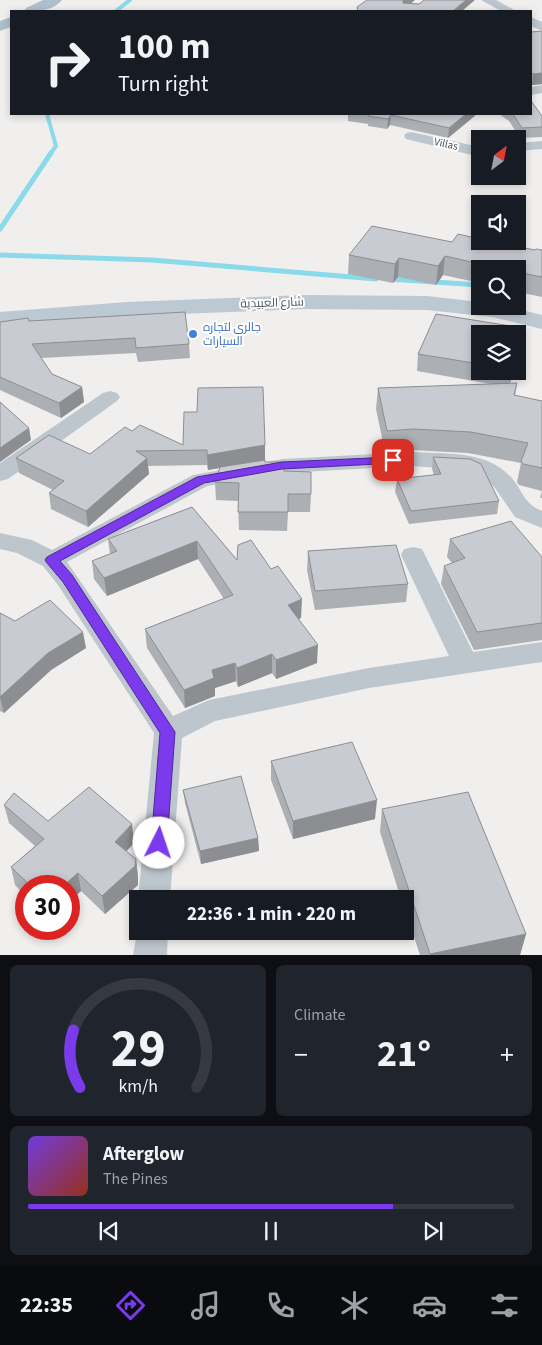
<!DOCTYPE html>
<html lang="en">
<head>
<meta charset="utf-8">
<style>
	:root { --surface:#171b24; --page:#20242c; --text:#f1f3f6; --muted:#9ea1a6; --line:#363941; --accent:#7c3aed }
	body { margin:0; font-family:"Source Sans 3",Cairo,sans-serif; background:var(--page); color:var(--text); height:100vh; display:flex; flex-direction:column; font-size:19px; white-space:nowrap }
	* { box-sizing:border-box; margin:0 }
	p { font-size:16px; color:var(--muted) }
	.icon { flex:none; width:28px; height:28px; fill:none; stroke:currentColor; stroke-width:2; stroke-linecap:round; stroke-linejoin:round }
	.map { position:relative; height:955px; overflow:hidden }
	.sheet { display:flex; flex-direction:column; gap:10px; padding:10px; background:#0d0f14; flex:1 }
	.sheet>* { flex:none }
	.guide { position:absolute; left:10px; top:10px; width:522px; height:105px; border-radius:0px; box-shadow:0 2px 8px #0003; background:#171b24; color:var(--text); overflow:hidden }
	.needle { width:32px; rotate:32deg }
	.buttons { position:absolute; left:471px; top:130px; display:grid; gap:10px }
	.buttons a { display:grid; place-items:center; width:55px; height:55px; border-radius:0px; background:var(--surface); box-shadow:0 2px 8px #0003; font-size:25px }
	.speed { position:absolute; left:15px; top:875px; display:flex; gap:10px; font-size:25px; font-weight:700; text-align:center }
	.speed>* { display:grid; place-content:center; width:65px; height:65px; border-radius:50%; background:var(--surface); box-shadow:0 2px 8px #0003; line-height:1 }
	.speed .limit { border:8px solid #d22; background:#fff; color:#111 }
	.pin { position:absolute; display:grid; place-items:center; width:42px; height:42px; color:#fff; margin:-21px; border-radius:10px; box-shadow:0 2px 8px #0006 }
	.me { position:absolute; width:55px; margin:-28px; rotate:4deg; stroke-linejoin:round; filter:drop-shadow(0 0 4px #0008) }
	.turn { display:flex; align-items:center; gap:18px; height:105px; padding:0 25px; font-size:22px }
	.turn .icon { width:65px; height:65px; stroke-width:2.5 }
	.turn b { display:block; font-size:35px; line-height:42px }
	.big { font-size:38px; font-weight:700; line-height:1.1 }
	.sheet .tile { flex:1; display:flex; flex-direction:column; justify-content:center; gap:8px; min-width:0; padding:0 18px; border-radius:8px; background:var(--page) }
	.sheet .dial { align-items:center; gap:0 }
	.dial svg { height:130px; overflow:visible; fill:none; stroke:var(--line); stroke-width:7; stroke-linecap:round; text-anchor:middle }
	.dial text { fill:var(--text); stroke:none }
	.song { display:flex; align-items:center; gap:15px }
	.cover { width:60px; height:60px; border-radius:8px; background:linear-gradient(135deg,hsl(260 70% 55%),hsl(10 70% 35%)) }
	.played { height:5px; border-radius:2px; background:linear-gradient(90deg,var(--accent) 75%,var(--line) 75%) }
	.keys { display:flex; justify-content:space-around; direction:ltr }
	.heat { display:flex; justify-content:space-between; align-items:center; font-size:28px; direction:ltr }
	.sheet .tiles { flex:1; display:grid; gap:10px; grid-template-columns:1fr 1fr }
	.tile:last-child { grid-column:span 2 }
	.trip { position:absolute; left:129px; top:890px; width:285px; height:50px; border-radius:0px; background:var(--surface); box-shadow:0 2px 8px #0003; font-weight:700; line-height:50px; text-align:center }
	.tabs { display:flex; height:80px; justify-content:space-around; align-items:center; background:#090b0e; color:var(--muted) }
	.tabs .icon { width:35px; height:35px }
	.tabs .selected { color:var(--accent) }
	.tabs b { font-size:22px; color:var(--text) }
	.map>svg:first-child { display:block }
</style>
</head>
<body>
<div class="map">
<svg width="542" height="955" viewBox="0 0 542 955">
	<rect width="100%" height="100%" fill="#f1eeee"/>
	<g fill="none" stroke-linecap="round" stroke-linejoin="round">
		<g stroke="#8bdae9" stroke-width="4">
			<polyline points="116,11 130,0"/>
			<polyline points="47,114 56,146 50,154"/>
		</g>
		<g stroke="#8bdae9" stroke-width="5">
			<polyline points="0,229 51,153"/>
			<polyline points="0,255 152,260 376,279"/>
			<polyline points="389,279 480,285"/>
		</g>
		<g fill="#bdc6cd" fill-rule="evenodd">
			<polygon points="481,0 496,0 516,11 501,11"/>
			<polygon points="531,17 542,22 542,31 531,26"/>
			<polygon points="542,85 542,93 531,95 531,87"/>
			<polygon points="411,132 480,147 480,157 406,139 404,136 406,133"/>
			<polygon points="542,141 542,149 518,151 518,143"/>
			<polygon points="110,391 117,393 120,397 117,401 8,479 0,481 0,463 103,393"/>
			<path d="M411,452C445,454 486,450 511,477C523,491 524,504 542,511V528L515,517L495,488L483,476L469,470L411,466L283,473L207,486L67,562L173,716L209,700L369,668L449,656L401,555L404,549L413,547L422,549L425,555L473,652L542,642V662L369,688L215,721L182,738L170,899H138L154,733L58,585L43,566L17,553L0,549V533L32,540L52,550L193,475L283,459Z"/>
			<polygon points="138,927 138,931 168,931 167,955 133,955"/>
		</g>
		<polygon fill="#bcc8d2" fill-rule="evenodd" points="305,295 427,296 480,302 480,306 505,306 542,315 542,329 492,317 427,310 305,309 127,316 0,326 0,312 127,302"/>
		<g fill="#aebfcc" fill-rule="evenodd">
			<path d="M43,0H62C53,11 37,12 24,11L26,8Z"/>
			<polygon points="11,17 11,27 0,31 0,21"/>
		</g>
	</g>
	<g fill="#acafb4">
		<polygon points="542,31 542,84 532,85 531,32"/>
		<polygon points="348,114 477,114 448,138 390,125 387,129 368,126 368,124 348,121"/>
		<polygon points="499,114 531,114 542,116 542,137 520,138 509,121"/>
		<polygon points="452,242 535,250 542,250 542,297 518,292 518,269 480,269 480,283 443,275 436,285 398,277 393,283 348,274 349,255"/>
		<polygon points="436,314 523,328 520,346 518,356 518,334 480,334 480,371 513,371 510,384 517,383 515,396 542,401 542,498 540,498 542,491 519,485 517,482 521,463 468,453 411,450 385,452 376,409 378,388 491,384 417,371 418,354"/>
		<polygon points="29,321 189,344 190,358 138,362 136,353 41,358 52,374 82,387 84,402 61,418 0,390 0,322"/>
		<polygon points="132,431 183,445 265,445 265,462 285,462 285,471 311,494 310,512 288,512 287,531 239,530 238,501 216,500 215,482 220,468 208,470 207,465 148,466 149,474 88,527 51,509 49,493 53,490 19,473 16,458 90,454"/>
		<polygon points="433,457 499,501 497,514 409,524 395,492 397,479 434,475 432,469"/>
		<polygon points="192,507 237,560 301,618 299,619 317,663 276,679 272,673 238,687 236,681 215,688 215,696 185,708 147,648 145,629 224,599 198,559 107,596 94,579 92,561 110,554 108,539"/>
		<polygon points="450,539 542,557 542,640 474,650 441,584 444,566 452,563 447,557"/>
		<polygon points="308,551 408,584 406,602 315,610 307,570"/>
		<polygon points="0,613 15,621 86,648 51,670 4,713 0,711"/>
		<polygon points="271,761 375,819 293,839 271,780"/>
		<polygon points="183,790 258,838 259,851 201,864 185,803"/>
		<polygon points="4,805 48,821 134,843 126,852 136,859 138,877 138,885 105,914 81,891 69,902 69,886 26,886 26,896 15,885 11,867 35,846 9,823"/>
		<polygon points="382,809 526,934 520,955 420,955 405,910 405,899 401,899 380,832"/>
	</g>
	<g fill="#8c8e92">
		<polygon points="404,0 415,0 403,10 403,1"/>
		<polygon points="466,0 475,0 462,11 453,11"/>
		<polygon points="542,73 542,84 532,85 533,74"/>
		<polygon points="466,114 477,114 448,138 449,128"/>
		<polygon points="391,115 390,125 387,129 388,119"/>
		<polygon points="445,256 443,275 436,285 438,266"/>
		<polygon points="399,258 398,277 393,283 395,264"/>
		<polygon points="523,328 520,346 518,356 518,348"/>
		<polygon points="511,371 513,371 509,387"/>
		<polygon points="82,387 84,402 61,418 59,403"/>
		<polygon points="29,428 31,440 0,462 0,448"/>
		<polygon points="265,445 265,460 208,470 207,455"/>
		<polygon points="147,458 149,474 88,527 86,511"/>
		<polygon points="197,541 198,559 107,596 104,578"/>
		<polygon points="302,599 301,618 288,623 288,605"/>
		<polygon points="83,632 86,648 51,670 4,713 0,697 48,653"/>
		<polygon points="318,645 317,663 276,679 276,660"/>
		<polygon points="272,654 272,673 238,687 237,668"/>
		<polygon points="235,663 236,681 215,688 215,696 185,708 184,690 212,670"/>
		<polygon points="377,800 375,819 293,839 293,821"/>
		<polygon points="132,824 134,843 117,861 115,842"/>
		<polygon points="258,838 259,851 201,864 200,851"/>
		<polygon points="136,859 138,877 138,885 105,914 102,896"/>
		<polygon points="78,873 81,891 69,902 69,886 63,886"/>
		<polygon points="526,934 520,955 430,955 430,954"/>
	</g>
	<g fill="#c8cbd1" stroke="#8c8e92">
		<polygon points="367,0 404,0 403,1 403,3 419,4 424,0 466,0 453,11 358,11 357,7"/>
		<polygon points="542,31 542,73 533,74 531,72 531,32"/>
		<polygon points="531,101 542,116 542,127 522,128 513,114 531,114"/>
		<polygon points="370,114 466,114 449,128 391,115 388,119 368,116"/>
		<polygon points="372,226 452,242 458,234 480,239 480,241 491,241 535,250 536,249 542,250 542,277 518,272 518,269 503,269 445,256 438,266 399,258 395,264 349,255"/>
		<polygon points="185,312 189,344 136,348 135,338 32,344 52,374 82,387 59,403 0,377 0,322 28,318 29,321"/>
		<polygon points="436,314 523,328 518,348 518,334 480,334 480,364 418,354"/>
		<polygon points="517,383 514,395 542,401 542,468 523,464 521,461 528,443 471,432 413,429 387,431 378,388"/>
		<polygon points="263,387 265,445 207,455 207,450 136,451 147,458 86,511 49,493 64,481 16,458 49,435 90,454 125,427 132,431 140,425 183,445 184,412 197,412 198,388"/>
		<polygon points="0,402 29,428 0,448"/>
		<polygon points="433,457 470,459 481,464 499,501 411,511 397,479 441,474"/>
		<polygon points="265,460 265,462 285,462 284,471 311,472 311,494 288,494 288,512 238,512 239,483 215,482 220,467"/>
		<polygon points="192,507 237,560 238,545 251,540 271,569 278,566 302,599 288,605 318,645 276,660 272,654 237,668 235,663 212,670 214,678 184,690 145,629 233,595 197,541 104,578 92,561 117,551 108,539"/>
		<polygon points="511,521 542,557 542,623 477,632 444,566 465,558 450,539"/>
		<polygon points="396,545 408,584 315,591 308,551"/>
		<polygon points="50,600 83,632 48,653 0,697 0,613 15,621"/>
		<polygon points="352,742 377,800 293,821 271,761"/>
		<polygon points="241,776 258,838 200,851 183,790"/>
		<polygon points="89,787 132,824 115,842 136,859 135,866 102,896 78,873 63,886 31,886 11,867 44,839 4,805 14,793 48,821"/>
		<polygon points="468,792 526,934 430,954 382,809"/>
	</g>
	<polygon fill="#7c3aed" stroke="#51269a" points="393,457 398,460 397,463 282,469 204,483 60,561 72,575 175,732 167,843 164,848 159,850 153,848 151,843 160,733 63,582 47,563 45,560 47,557 197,477 282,462"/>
	<circle fill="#3f7fe0" stroke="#fff" stroke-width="2" cx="193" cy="334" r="5"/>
	<g text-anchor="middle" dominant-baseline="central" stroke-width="4" stroke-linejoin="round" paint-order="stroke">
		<g font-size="11" fill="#47525b" stroke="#fff">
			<text transform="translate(446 144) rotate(13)">Villas</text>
		</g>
		<g font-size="12" fill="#47525b" stroke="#fff">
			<text transform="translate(272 303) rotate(-2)">شارع العبيدية</text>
		</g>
		<g font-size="12" fill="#366cbe" stroke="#fff" text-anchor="start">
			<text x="203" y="327">جالري لتجاره<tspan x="203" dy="14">السيارات</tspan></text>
		</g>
	</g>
</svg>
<div class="buttons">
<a><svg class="needle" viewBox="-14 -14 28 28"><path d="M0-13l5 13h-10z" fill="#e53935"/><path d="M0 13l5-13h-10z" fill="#9ea1a6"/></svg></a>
<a><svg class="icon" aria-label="sound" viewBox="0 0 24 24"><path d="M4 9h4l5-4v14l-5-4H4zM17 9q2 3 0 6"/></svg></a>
<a><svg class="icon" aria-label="search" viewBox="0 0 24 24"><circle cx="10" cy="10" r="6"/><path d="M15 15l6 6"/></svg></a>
<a><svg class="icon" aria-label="layers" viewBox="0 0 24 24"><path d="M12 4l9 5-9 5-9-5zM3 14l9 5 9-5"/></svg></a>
</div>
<div class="speed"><div class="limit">30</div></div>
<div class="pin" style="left:393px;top:460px;background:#d93025"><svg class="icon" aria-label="arrive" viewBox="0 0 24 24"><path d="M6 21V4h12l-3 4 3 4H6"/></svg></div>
<svg class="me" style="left:159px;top:843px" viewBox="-20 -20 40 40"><circle r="19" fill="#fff"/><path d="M0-13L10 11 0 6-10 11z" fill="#7c3aed"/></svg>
<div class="trip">22:36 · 1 min · 220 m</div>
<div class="guide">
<div class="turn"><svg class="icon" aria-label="right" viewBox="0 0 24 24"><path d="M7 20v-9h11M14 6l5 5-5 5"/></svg><div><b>100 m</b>Turn right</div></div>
</div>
</div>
<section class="sheet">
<div class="tiles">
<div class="tile dial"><svg viewBox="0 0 100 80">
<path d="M14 69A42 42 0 1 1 86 69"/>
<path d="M14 69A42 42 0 0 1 10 34" stroke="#7c3aed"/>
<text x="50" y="56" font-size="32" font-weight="700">29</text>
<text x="50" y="72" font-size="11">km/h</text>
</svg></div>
<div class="tile"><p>Climate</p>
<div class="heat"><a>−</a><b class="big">21°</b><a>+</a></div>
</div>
<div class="tile">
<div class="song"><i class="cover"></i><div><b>Afterglow</b><p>The Pines</p></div></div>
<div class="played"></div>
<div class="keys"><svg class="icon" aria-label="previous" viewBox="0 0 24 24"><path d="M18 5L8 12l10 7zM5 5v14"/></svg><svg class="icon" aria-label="pause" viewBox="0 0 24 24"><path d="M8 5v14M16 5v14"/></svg><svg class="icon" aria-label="next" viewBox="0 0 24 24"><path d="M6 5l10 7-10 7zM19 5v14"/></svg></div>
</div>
</div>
</section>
<nav class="tabs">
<b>22:35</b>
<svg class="icon selected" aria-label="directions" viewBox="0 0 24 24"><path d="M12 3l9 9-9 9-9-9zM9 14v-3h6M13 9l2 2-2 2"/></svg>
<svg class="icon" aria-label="music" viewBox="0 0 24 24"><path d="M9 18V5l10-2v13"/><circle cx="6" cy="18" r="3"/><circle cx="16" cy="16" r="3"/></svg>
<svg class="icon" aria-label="phone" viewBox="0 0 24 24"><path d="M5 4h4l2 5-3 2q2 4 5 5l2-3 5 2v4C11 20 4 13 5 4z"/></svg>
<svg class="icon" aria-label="climate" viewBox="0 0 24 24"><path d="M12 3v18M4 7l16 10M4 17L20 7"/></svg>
<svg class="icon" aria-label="car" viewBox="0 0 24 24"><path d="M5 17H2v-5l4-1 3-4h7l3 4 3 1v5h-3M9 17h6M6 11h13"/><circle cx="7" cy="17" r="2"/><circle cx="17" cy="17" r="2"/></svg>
<svg class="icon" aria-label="filters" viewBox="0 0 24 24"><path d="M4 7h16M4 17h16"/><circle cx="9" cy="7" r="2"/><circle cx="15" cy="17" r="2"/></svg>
</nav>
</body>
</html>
